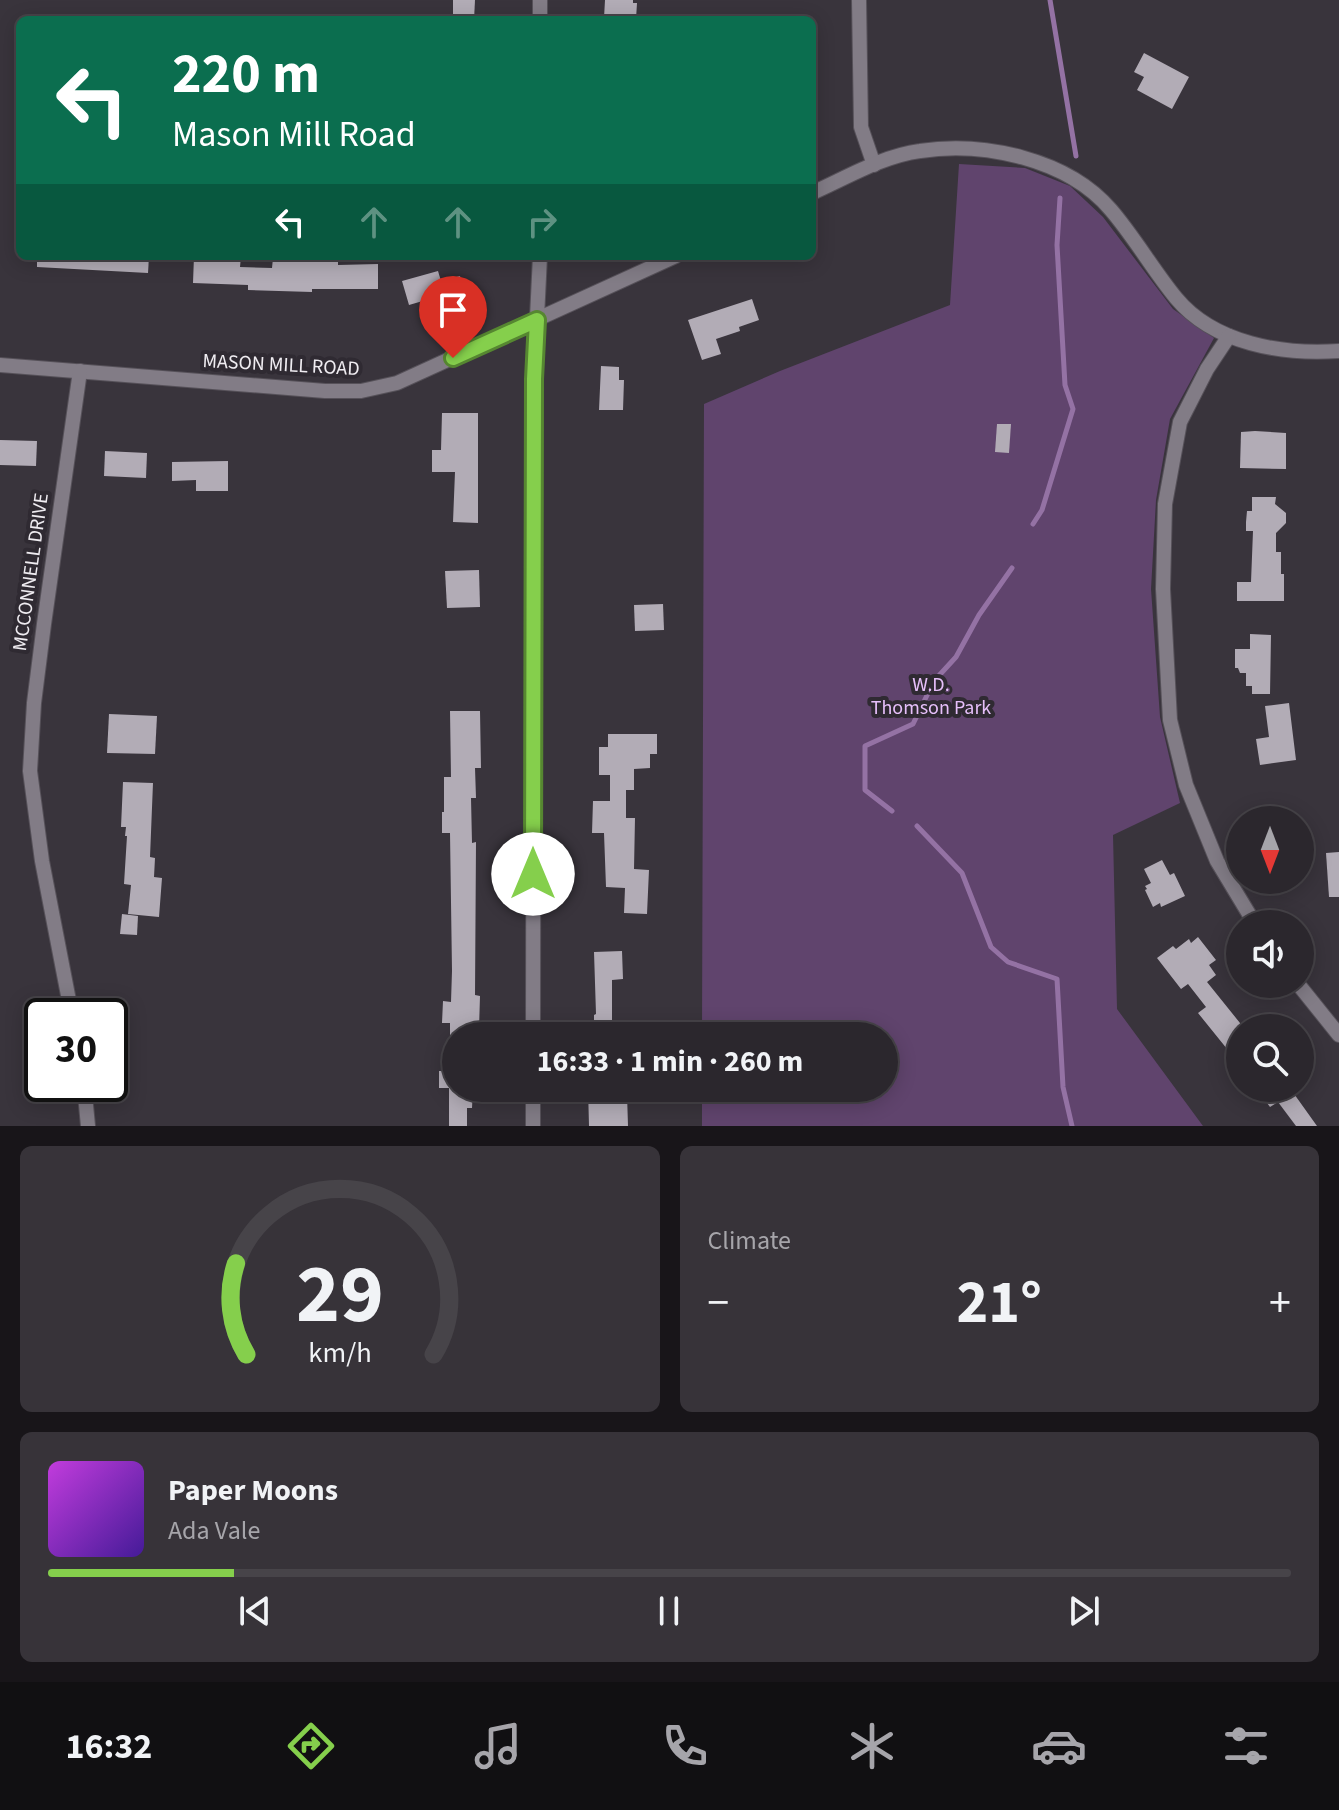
<!DOCTYPE html>
<html lang="en">
<head>
<meta charset="utf-8">
<style>
	:root { --surface:#2b272d; --page:#373339; --text:#f1f3f6; --muted:#a6a5aa; --line:#474449; --accent:#85cf4c }
	body { margin:0; font-family:"Source Sans 3",sans-serif; background:var(--page); color:var(--text); height:100vh; display:flex; flex-direction:column; font-size:30px; white-space:nowrap }
	* { box-sizing:border-box; margin:0 }
	p { font-size:26px; color:var(--muted) }
	.icon { flex:none; width:44px; height:44px; fill:none; stroke:currentColor; stroke-width:2; stroke-linecap:round; stroke-linejoin:round }
	.map { position:relative; height:1126px; overflow:hidden }
	.sheet { display:flex; flex-direction:column; gap:20px; padding:20px; background:#181519; flex:1 }
	.sheet>* { flex:none }
	.top-card { position:absolute; left:16px; top:16px; width:800px; height:244px; border-radius:12px; box-shadow:0 4px 20px #0003,0 0 0 2px var(--line); background:#0b6e4f; color:#fff; overflow:hidden }
	.needle { width:52px; rotate:180deg }
	.controls { position:absolute; left:1226px; top:806px; display:grid; gap:16px }
	.controls a { display:grid; place-items:center; width:88px; height:88px; border-radius:50%; background:var(--surface); box-shadow:0 4px 20px #0003,0 0 0 2px var(--line); font-size:40px }
	.speed { position:absolute; left:24px; top:998px; display:flex; gap:16px; font-size:40px; font-weight:700; text-align:center }
	.speed>* { display:grid; place-content:center; width:104px; height:104px; border-radius:50%; background:var(--surface); box-shadow:0 4px 20px #0003,0 0 0 2px var(--line); line-height:1 }
	.speed .limit { border:4px solid #111; border-radius:12px; background:#fff; color:#111 }
	.pin { position:absolute; display:grid; place-items:center; width:68px; height:68px; color:#fff; margin:-82px -34px; border-radius:50% 50% 50% 0; rotate:-45deg; box-shadow:0 0 8px #0007 }
	.pin .icon { rotate:45deg }
	.me { position:absolute; width:88px; margin:-44px; rotate:0deg; stroke-linejoin:round; filter:drop-shadow(0 0 6px #0008) }
	.turn { display:flex; align-items:center; gap:28px; height:168px; padding:0 24px; font-size:36px }
	.turn .icon { width:104px; height:104px; stroke-width:2.5 }
	.turn b { display:block; font-size:56px; line-height:68px }
	.lanes { display:flex; align-items:center; height:76px; padding:0 24px; background:#0003; justify-content:center; gap:40px; direction:ltr }
	.lanes .off { opacity:.35 }
	.big { font-size:60px; font-weight:700; line-height:1.1 }
	.sheet .widget { flex:1; display:flex; flex-direction:column; justify-content:center; gap:12px; min-width:0; padding:0 28px; border-radius:12px; background:var(--page) }
	.sheet .dial { align-items:center; gap:0 }
	.dial svg { height:208px; overflow:visible; fill:none; stroke:var(--line); stroke-width:7; stroke-linecap:round; text-anchor:middle }
	.dial text { fill:var(--text); stroke:none }
	.song { display:flex; align-items:center; gap:24px }
	.cover { width:96px; height:96px; border-radius:12px; background:linear-gradient(135deg,hsl(290 70% 55%),hsl(260 70% 35%)) }
	.played { height:8px; border-radius:4px; background:linear-gradient(90deg,var(--accent) 15%,var(--line) 15%) }
	.keys { display:flex; justify-content:space-around; direction:ltr }
	.heat { display:flex; justify-content:space-between; align-items:center; font-size:44px; direction:ltr }
	.sheet .tiles { flex:1; display:grid; gap:20px; grid-template-columns:1fr 1fr }
	.widget:last-child { grid-column:span 2 }
	.trip { position:absolute; left:442px; top:1022px; width:456px; height:80px; border-radius:40px; background:var(--surface); box-shadow:0 4px 20px #0003,0 0 0 2px var(--line); font-weight:700; line-height:80px; text-align:center }
	.tabs { display:flex; height:128px; justify-content:space-around; align-items:center; background:#111012; color:var(--muted) }
	.tabs .icon { width:56px; height:56px }
	.tabs .active { color:var(--accent) }
	.tabs b { font-size:36px; color:var(--text) }
	.map>svg:first-child { display:block }
</style>
</head>
<body>
<div class="map">
<svg width="1339" height="1126" viewBox="0 0 1339 1126">
	<rect width="100%" height="100%" fill="#39343c"/>
	<polygon fill="#60446d" points="959,164 1025,168 1070,186 1103,217 1173,309 1214,338 1170,419 1156,500 1151,589 1160,717 1180,803 1113,835 1117,1009 1203,1126 702,1126 702,1088 884,1088 884,1036 702,1036 704,404 780,371 950,305"/>
	<g fill="none" stroke-linecap="round" stroke-linejoin="round">
		<g stroke="#9472a4" stroke-width="5">
			<polyline points="1050,0 1076,156"/>
			<polyline points="1033,524 1042,510 1073,409 1065,385 1057,245 1060,198"/>
			<polyline points="892,811 865,790 865,746 913,724 934,681 956,657 979,615 1012,568"/>
			<polyline points="917,826 962,873 991,947 1008,962 1057,979 1063,1087 1072,1126"/>
		</g>
	</g>
	<g fill="#b2acb6">
		<polygon points="453,0 475,0 474,20 453,20"/>
		<polygon points="605,0 633,0 633,3 637,3 636,19 604,18"/>
		<polygon points="1144,53 1189,77 1172,109 1137,90 1144,77 1134,72"/>
		<polygon points="37,256 149,256 148,273 37,267"/>
		<polygon points="194,256 241,256 240,267 272,268 273,258 291,258 291,256 313,256 312,262 338,261 338,265 378,264 378,289 312,289 312,292 248,290 248,285 193,283"/>
		<polygon points="438,271 441,281 460,276 464,289 409,305 402,281"/>
		<polygon points="752,299 759,320 739,327 740,331 716,339 721,354 702,360 688,320"/>
		<polygon points="601,366 619,367 619,380 624,380 623,410 599,410"/>
		<polygon points="442,413 478,413 478,523 453,522 455,472 432,472 432,450 441,450"/>
		<polygon points="997,424 1011,424 1009,453 995,452"/>
		<polygon points="1255,431 1286,433 1286,469 1240,468 1241,432"/>
		<polygon points="0,440 37,441 36,466 0,465"/>
		<polygon points="105,451 147,453 146,478 104,476"/>
		<polygon points="228,461 228,491 196,491 196,480 172,481 172,462"/>
		<polygon points="1252,497 1276,497 1275,504 1286,513 1286,523 1276,533 1276,552 1281,552 1281,574 1284,574 1284,601 1237,601 1237,582 1251,582 1253,531 1246,531 1246,522 1247,511 1252,511"/>
		<polygon points="479,570 480,607 447,608 445,571"/>
		<polygon points="663,604 664,630 635,631 634,605"/>
		<polygon points="1250,634 1271,635 1270,694 1252,694 1252,686 1246,686 1246,673 1240,673 1238,668 1235,668 1235,649 1250,649"/>
		<polygon points="1289,703 1296,760 1260,765 1256,739 1269,737 1265,706"/>
		<polygon points="450,711 480,711 481,768 475,768 476,798 471,798 472,843 476,842 475,995 480,996 479,1029 474,1029 474,1036 450,1036 450,1023 442,1023 443,1001 451,1002 452,971 450,833 442,833 442,812 444,812 444,777 451,777"/>
		<polygon points="109,714 157,716 155,754 107,753"/>
		<polygon points="608,734 657,734 657,754 650,754 650,768 634,769 634,790 626,790 626,818 635,818 634,869 649,870 647,914 624,913 625,888 606,887 604,833 592,833 593,801 610,801 610,775 599,775 599,747 608,747"/>
		<polygon points="123,782 153,783 150,857 155,858 154,877 162,878 159,917 128,914 131,885 124,884 127,836 125,836 126,827 121,827"/>
		<polygon points="1339,852 1339,897 1329,897 1326,853"/>
		<polygon points="1162,860 1170,875 1174,873 1185,896 1161,907 1160,903 1153,907 1145,890 1147,889 1145,886 1151,883 1144,869"/>
		<polygon points="122,914 138,916 137,935 120,934"/>
		<polygon points="1198,937 1216,960 1209,965 1216,975 1207,982 1240,1023 1240,1065 1198,1013 1206,1007 1188,984 1181,989 1157,958 1173,946 1176,949 1189,939 1191,943"/>
		<polygon points="622,951 623,979 612,980 612,1036 594,1036 594,1015 596,1014 594,952"/>
		<polygon points="439,1071 456,1071 456,1088 473,1088 472,1108 467,1108 467,1126 449,1126 449,1088 439,1088"/>
		<polygon points="588,1088 616,1088 616,1094 627,1094 628,1126 589,1126"/>
		<polygon points="1256,1088 1296,1088 1292,1091 1317,1126 1296,1126 1278,1102 1270,1107"/>
	</g>
	<g fill="none" stroke-linecap="round" stroke-linejoin="round">
		<g stroke="#565159" stroke-width="16">
			<g id="minor">
				<polyline points="540,0 540,20"/>
				<polyline points="859,0 861,127 874,165"/>
				<path d="M812,193C846,178 882,156 920,151C983,141 1068,159 1111,210C1135,238 1153,270 1176,298C1214,344 1283,355 1339,351"/>
				<polyline points="1229,336 1207,369 1180,422 1165,504 1163,589 1170,720 1186,785 1217,861 1255,924"/>
				<polyline points="0,365 325,391 361,391 397,383 676,256"/>
				<polyline points="1298,984 1339,1035"/>
				<polyline points="72,1016 42,861 30,771 34,703 44,624 80,371"/>
				<polyline points="533,1036 534,379 540,256"/>
				<polyline points="84,1084 88,1126"/>
				<polyline points="533,1088 533,1126"/>
			</g>
		</g>
		<use href="#minor" stroke="#827c86" stroke-width="14"/>
	</g>
	<g fill="none" stroke-linecap="round" stroke-linejoin="round">
		<g stroke="#568731" stroke-width="20">
			<polyline id="route" points="453,358 537,320 534,379 533,874"/>
		</g>
		<use href="#route" stroke="#85cf4c" stroke-width="14"/>
	</g>
	<g text-anchor="middle" dominant-baseline="central" stroke-width="8" stroke-linejoin="round" paint-order="stroke">
		<g font-size="20" fill="#efecf1" stroke="#2f2a32">
			<text transform="translate(281 365) rotate(3)">MASON MILL ROAD</text>
			<text transform="translate(31 572) rotate(-82)">MCCONNELL DRIVE</text>
		</g>
		<g font-size="20" fill="#e6bffa" stroke="#2f2a32">
			<text x="931" y="685">W.D.<tspan x="931" dy="23">Thomson Park</tspan></text>
		</g>
	</g>
</svg>
<div class="controls">
<a><svg class="needle" viewBox="-14 -14 28 28"><path d="M0-13l5 13h-10z" fill="#e53935"/><path d="M0 13l5-13h-10z" fill="#a6a5aa"/></svg></a>
<a><svg class="icon" aria-label="sound" viewBox="0 0 24 24"><path d="M4 9h4l5-4v14l-5-4H4zM17 9q2 3 0 6"/></svg></a>
<a><svg class="icon" aria-label="search" viewBox="0 0 24 24"><circle cx="10" cy="10" r="6"/><path d="M15 15l6 6"/></svg></a>
</div>
<div class="speed"><div class="limit">30</div></div>
<div class="pin" style="left:453px;top:358px;background:#d93025"><svg class="icon" aria-label="arrive" viewBox="0 0 24 24"><path d="M6 21V4h12l-3 4 3 4H6"/></svg></div>
<svg class="me" style="left:533px;top:874px" viewBox="-20 -20 40 40"><circle r="19" fill="#fff"/><path d="M0-13L10 11 0 6-10 11z" fill="#85cf4c"/></svg>
<div class="trip">16:33 · 1 min · 260 m</div>
<div class="top-card">
<div class="turn"><svg class="icon" aria-label="left" viewBox="0 0 24 24"><path d="M17 20v-9H6M10 6l-5 5 5 5"/></svg><div><b>220 m</b>Mason Mill Road</div></div>
<div class="lanes"><svg class="icon" aria-label="left" viewBox="0 0 24 24"><path d="M17 20v-9H6M10 6l-5 5 5 5"/></svg><svg class="icon off" aria-label="ahead" viewBox="0 0 24 24"><path d="M12 20V5M6 11l6-6 6 6"/></svg><svg class="icon off" aria-label="ahead" viewBox="0 0 24 24"><path d="M12 20V5M6 11l6-6 6 6"/></svg><svg class="icon off" aria-label="right" viewBox="0 0 24 24"><path d="M7 20v-9h11M14 6l5 5-5 5"/></svg></div>
</div>
</div>
<section class="sheet">
<div class="tiles">
<div class="widget dial"><svg viewBox="0 0 100 80">
<path d="M14 69A42 42 0 1 1 86 69"/>
<path d="M14 69A42 42 0 0 1 10 34" stroke="#85cf4c"/>
<text x="50" y="56" font-size="32" font-weight="700">29</text>
<text x="50" y="72" font-size="11">km/h</text>
</svg></div>
<div class="widget"><p>Climate</p>
<div class="heat"><a>−</a><b class="big">21°</b><a>+</a></div>
</div>
<div class="widget">
<div class="song"><i class="cover"></i><div><b>Paper Moons</b><p>Ada Vale</p></div></div>
<div class="played"></div>
<div class="keys"><svg class="icon" aria-label="previous" viewBox="0 0 24 24"><path d="M18 5L8 12l10 7zM5 5v14"/></svg><svg class="icon" aria-label="pause" viewBox="0 0 24 24"><path d="M8 5v14M16 5v14"/></svg><svg class="icon" aria-label="next" viewBox="0 0 24 24"><path d="M6 5l10 7-10 7zM19 5v14"/></svg></div>
</div>
</div>
</section>
<nav class="tabs">
<b>16:32</b>
<svg class="icon active" aria-label="directions" viewBox="0 0 24 24"><path d="M12 3l9 9-9 9-9-9zM9 14v-3h6M13 9l2 2-2 2"/></svg>
<svg class="icon" aria-label="music" viewBox="0 0 24 24"><path d="M9 18V5l10-2v13"/><circle cx="6" cy="18" r="3"/><circle cx="16" cy="16" r="3"/></svg>
<svg class="icon" aria-label="phone" viewBox="0 0 24 24"><path d="M5 4h4l2 5-3 2q2 4 5 5l2-3 5 2v4C11 20 4 13 5 4z"/></svg>
<svg class="icon" aria-label="climate" viewBox="0 0 24 24"><path d="M12 3v18M4 7l16 10M4 17L20 7"/></svg>
<svg class="icon" aria-label="car" viewBox="0 0 24 24"><path d="M5 17H2v-5l4-1 3-4h7l3 4 3 1v5h-3M9 17h6M6 11h13"/><circle cx="7" cy="17" r="2"/><circle cx="17" cy="17" r="2"/></svg>
<svg class="icon" aria-label="filters" viewBox="0 0 24 24"><path d="M4 7h16M4 17h16"/><circle cx="9" cy="7" r="2"/><circle cx="15" cy="17" r="2"/></svg>
</nav>
</body>
</html>
